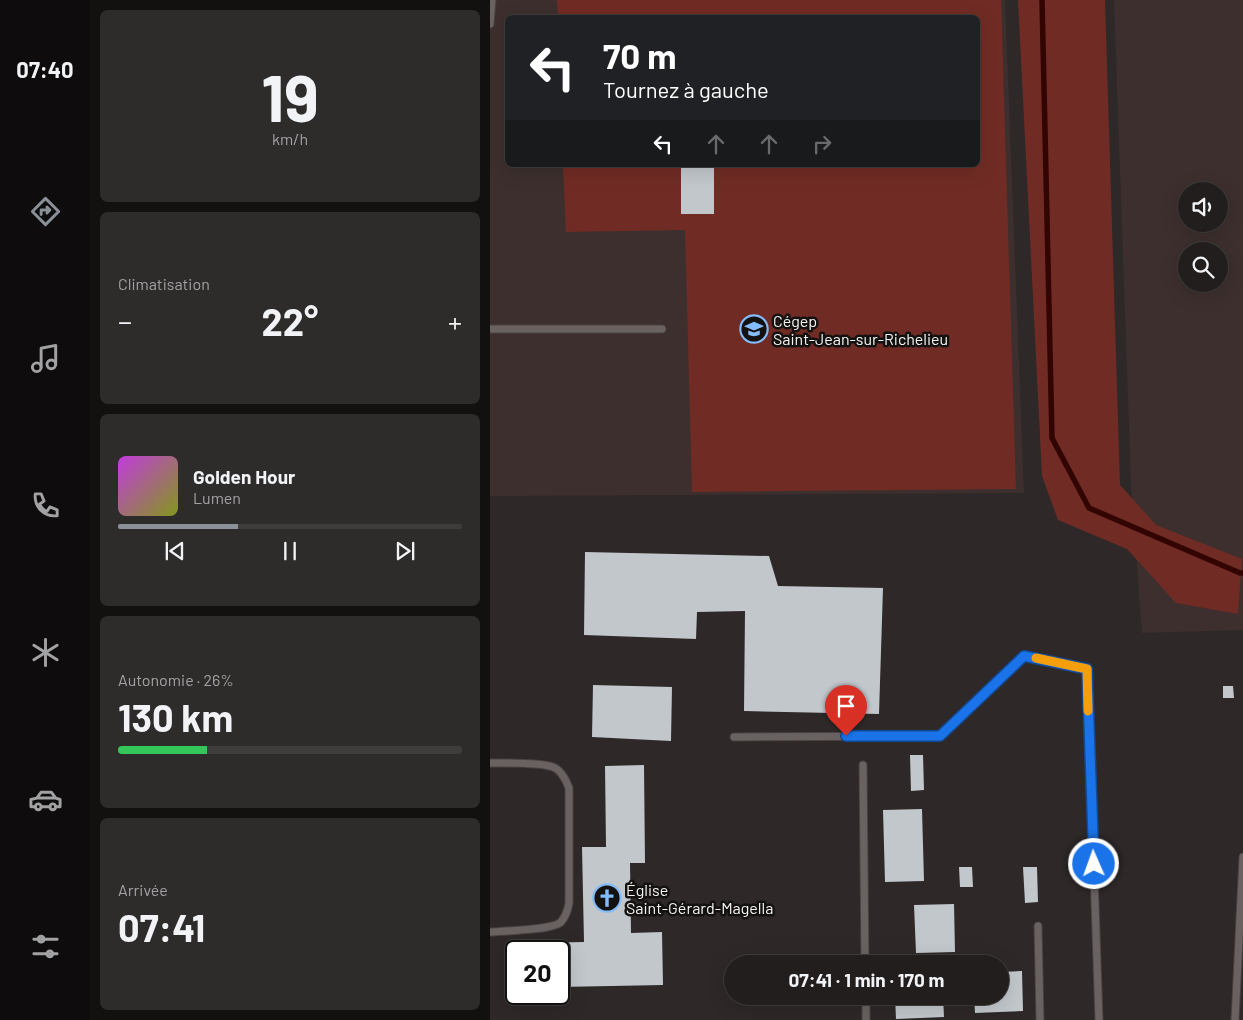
<!DOCTYPE html>
<html lang="fr">
<head>
<meta charset="utf-8">
<style>
	:root { --surface:#221e1e; --page:#2e2b2b; --text:#f1f3f6; --muted:#a2a2a4; --line:#3f3c3c; --accent:#8c9099 }
	body { margin:0; font-family:Barlow,sans-serif; background:var(--page); color:var(--text); height:100vh; display:flex; flex-direction:column; font-size:19px; white-space:nowrap }
	* { box-sizing:border-box; margin:0 }
	p { font-size:16px; color:var(--muted) }
	.icon { flex:none; width:28px; height:28px; fill:none; stroke:currentColor; stroke-width:2; stroke-linecap:round; stroke-linejoin:round }
	.map { position:relative; flex:1; overflow:hidden }
	.details { display:flex; flex-direction:column; gap:10px; padding:10px; background:#131010; width:400px }
	.details>* { flex:none }
	.top-card { position:absolute; left:15px; top:15px; width:475px; height:152px; border-radius:8px; box-shadow:0 5px 20px #0002,0 0 0 1px var(--line); background:#202124; color:#fff; overflow:hidden }
	.buttons { position:absolute; left:688px; top:182px; display:grid; gap:10px }
	.buttons a { display:grid; place-items:center; width:50px; height:50px; border-radius:50%; background:var(--surface); box-shadow:0 5px 20px #0002,0 0 0 1px var(--line); font-size:25px }
	.speed { position:absolute; left:15px; top:940px; display:flex; gap:10px; font-size:25px; font-weight:700; text-align:center }
	.speed>* { display:grid; place-content:center; width:65px; height:65px; border-radius:50%; background:var(--surface); box-shadow:0 5px 20px #0002,0 0 0 1px var(--line); line-height:1 }
	.speed .limit { border:2px solid #111; border-radius:8px; background:#fff; color:#111 }
	.pin { position:absolute; display:grid; place-items:center; width:42px; height:42px; color:#fff; margin:-51px -21px; border-radius:50% 50% 50% 0; rotate:-45deg; box-shadow:0 0 5px #0007 }
	.pin .icon { rotate:45deg }
	.me { position:absolute; width:55px; margin:-28px; rotate:358deg; stroke-linejoin:round; filter:drop-shadow(0 0 4px #0008) }
	.turn { display:flex; align-items:center; gap:18px; height:105px; padding:0 15px; font-size:22px }
	.turn .icon { width:65px; height:65px; stroke-width:2.5 }
	.turn b { display:block; font-size:35px; line-height:42px }
	.lanes { display:flex; align-items:center; height:48px; padding:0 15px; background:#0003; justify-content:center; gap:25px; direction:ltr }
	.lanes .off { opacity:.35 }
	.big { font-size:38px; font-weight:700; line-height:1.1 }
	.details .card { flex:1; display:flex; flex-direction:column; justify-content:center; gap:8px; min-width:0; padding:0 18px; border-radius:8px; background:var(--page) }
	.details .dial { align-items:center; gap:0 }
	.dial b { font-size:65px; line-height:1 }
	.song { display:flex; align-items:center; gap:15px }
	.cover { width:60px; height:60px; border-radius:8px; background:linear-gradient(135deg,hsl(290 70% 55%),hsl(70 70% 35%)) }
	.played { height:5px; border-radius:2px; background:linear-gradient(90deg,var(--accent) 35%,var(--line) 35%) }
	.keys { display:flex; justify-content:space-around; direction:ltr }
	.heat { display:flex; justify-content:space-between; align-items:center; font-size:28px; direction:ltr }
	.charge { height:8px; border-radius:4px; background:linear-gradient(90deg,#34c759 26%,var(--line) 0) }
	.trip { position:absolute; left:234px; top:955px; width:285px; height:50px; border-radius:25px; background:var(--surface); box-shadow:0 5px 20px #0002,0 0 0 1px var(--line); font-weight:700; line-height:50px; text-align:center }
	main { display:flex; flex:1; min-height:0 }
	.menu { display:flex; flex-direction:column; width:90px; justify-content:space-around; align-items:center; background:#0e0c0c; color:var(--muted) }
	.menu .icon { width:35px; height:35px }
	.menu .active { color:var(--accent) }
	.menu b { font-size:22px; color:var(--text) }
	.map>svg:first-child { display:block }
</style>
</head>
<body>
<main>
<nav class="menu">
<b>07:40</b>
<svg class="icon active" aria-label="directions" viewBox="0 0 24 24"><path d="M12 3l9 9-9 9-9-9zM9 14v-3h6M13 9l2 2-2 2"/></svg>
<svg class="icon" aria-label="music" viewBox="0 0 24 24"><path d="M9 18V5l10-2v13"/><circle cx="6" cy="18" r="3"/><circle cx="16" cy="16" r="3"/></svg>
<svg class="icon" aria-label="phone" viewBox="0 0 24 24"><path d="M5 4h4l2 5-3 2q2 4 5 5l2-3 5 2v4C11 20 4 13 5 4z"/></svg>
<svg class="icon" aria-label="climate" viewBox="0 0 24 24"><path d="M12 3v18M4 7l16 10M4 17L20 7"/></svg>
<svg class="icon" aria-label="car" viewBox="0 0 24 24"><path d="M5 17H2v-5l4-1 3-4h7l3 4 3 1v5h-3M9 17h6M6 11h13"/><circle cx="7" cy="17" r="2"/><circle cx="17" cy="17" r="2"/></svg>
<svg class="icon" aria-label="filters" viewBox="0 0 24 24"><path d="M4 7h16M4 17h16"/><circle cx="9" cy="7" r="2"/><circle cx="15" cy="17" r="2"/></svg>
</nav>
<section class="details">
<div class="card dial"><b>19</b><p>km/h</p></div>
<div class="card"><p>Climatisation</p>
<div class="heat"><a>−</a><b class="big">22°</b><a>+</a></div>
</div>
<div class="card">
<div class="song"><i class="cover"></i><div><b>Golden Hour</b><p>Lumen</p></div></div>
<div class="played"></div>
<div class="keys"><svg class="icon" aria-label="previous" viewBox="0 0 24 24"><path d="M18 5L8 12l10 7zM5 5v14"/></svg><svg class="icon" aria-label="pause" viewBox="0 0 24 24"><path d="M8 5v14M16 5v14"/></svg><svg class="icon" aria-label="next" viewBox="0 0 24 24"><path d="M6 5l10 7-10 7zM19 5v14"/></svg></div>
</div>
<div class="card"><p>Autonomie · 26%</p><b class="big">130 km</b><div class="charge"></div></div>
<div class="card"><p>Arrivée</p><b class="big">07:41</b></div>
</section>
<div class="map">
<svg width="753" height="1020" viewBox="0 0 753 1020">
	<rect width="100%" height="100%" fill="#2e2828"/>
	<g fill="#3c2f2d" fill-rule="evenodd">
		<path d="M0,0H515L534,493L0,496ZM18,18H488V165H18Z"/>
		<path d="M624,0H753V630L652,633L641,485ZM696,191H729V224H696ZM696,251H729V284H696Z"/>
	</g>
	<g fill="#702c24">
		<polygon points="67,0 511,0 526,489 202,492 195,230 76,232 73,165 488,165 488,18 68,18"/>
		<polygon points="528,0 615,0 630,485 666,525 752,559 748,614 686,603 637,549 568,520 552,476"/>
	</g>
	<g fill="none" stroke-linecap="round" stroke-linejoin="round">
		<polyline stroke="#320503" stroke-width="5.5" points="552,0 562,438 599,508 750,573 753,573"/>
	</g>
	<g fill="#c2c7cc">
		<rect x="191" y="165" width="33" height="49"/>
		<polygon points="95,552 279,556 288,586 393,588 389,714 254,711 255,611 207,612 206,639 94,635"/>
		<polygon points="103,685 182,687 181,741 102,737"/>
		<polygon points="733,686 743,686 744,698 733,698"/>
		<polygon points="420,755 433,755 434,790 421,791"/>
		<polygon points="154,765 155,863 140,863 141,933 172,932 173,985 69,987 69,951 44,951 44,943 94,942 92,847 116,847 115,766"/>
		<polygon points="432,809 434,881 395,882 393,810"/>
		<polygon points="469,867 482,867 483,887 470,887"/>
		<polygon points="533,867 547,867 548,902 535,903"/>
		<polygon points="464,904 465,952 426,953 424,905"/>
		<polygon points="532,971 533,1011 485,1013 484,996 510,996 510,972"/>
		<polygon points="405,996 453,996 454,1017 406,1019"/>
	</g>
	<g fill="none" stroke-linecap="round" stroke-linejoin="round">
		<g stroke="#484342" stroke-width="9">
			<g id="lane">
				<polyline points="0,24 2,0"/>
				<polyline points="0,329 172,329"/>
				<polyline points="244,737 450,736 534,656 597,669 609,1020"/>
				<path d="M0,763C15,763 49,762 63,767C71,770 76,780 79,788V903C78,910 76,916 71,922C63,930 14,931 0,932"/>
				<polyline points="373,765 375,964"/>
				<polyline points="548,926 550,1020"/>
				<polyline points="376,996 376,1020"/>
				<polyline points="745,1020 753,857"/>
			</g>
		</g>
		<use href="#lane" stroke="#696261" stroke-width="7"/>
	</g>
	<g fill="none" stroke-linecap="round" stroke-linejoin="round">
		<g stroke="#114b97" stroke-width="12">
			<polyline id="route" points="356,736 450,736 534,656 597,669 604,864"/>
		</g>
		<use href="#route" stroke="#1a73e8" stroke-width="9"/>
		<polyline stroke="#f59e0b" stroke-width="9" points="546,658 597,669 598,711"/>
	</g>
	<defs>
		<g id="university-ring" transform="scale(1.4375)"><circle r="9.5" fill="#141211" stroke="#83bcfb" stroke-width="1.5"/><path d="M0-5L7-2L0 1L-7-2ZM-4 1L0 2.5L4 1V4Q0 6-4 4Z" fill="#83bcfb"/></g>
		<g id="church-ring" transform="scale(1.4375)"><circle r="9.5" fill="#141211" stroke="#83bcfb" stroke-width="1.5"/><path d="M-1.2-6h2.4v3.5h3.3v2.4h-3.3V6h-2.4V-.1h-3.3v-2.4h3.3Z" fill="#83bcfb"/></g>
	</defs>
	<g fill-rule="evenodd">
		<use href="#university-ring" x="264" y="329"/>
		<use href="#church-ring" x="117" y="898"/>
	</g>
	<g text-anchor="middle" dominant-baseline="central" stroke-width="5" stroke-linejoin="round" paint-order="stroke">
		<g font-size="16" fill="#f7f3f2" stroke="#141211" text-anchor="start">
			<text x="283" y="320">Cégep<tspan x="283" dy="18">Saint-Jean-sur-Richelieu</tspan></text>
			<text x="136" y="889">Église<tspan x="136" dy="18">Saint-Gérard-Magella</tspan></text>
		</g>
	</g>
</svg>
<div class="buttons">
<a><svg class="icon" aria-label="sound" viewBox="0 0 24 24"><path d="M4 9h4l5-4v14l-5-4H4zM17 9q2 3 0 6"/></svg></a>
<a><svg class="icon" aria-label="search" viewBox="0 0 24 24"><circle cx="10" cy="10" r="6"/><path d="M15 15l6 6"/></svg></a>
</div>
<div class="speed"><div class="limit">20</div></div>
<div class="pin" style="left:356px;top:736px;background:#d93025"><svg class="icon" aria-label="arrive" viewBox="0 0 24 24"><path d="M6 21V4h12l-3 4 3 4H6"/></svg></div>
<svg class="me" style="left:604px;top:864px" viewBox="-20 -20 40 40"><circle r="17" fill="#1a73e8" stroke="#fff" stroke-width="3"/><path d="M0-11L8 9 0 5-8 9z" fill="#fff"/></svg>
<div class="trip">07:41 · 1 min · 170 m</div>
<div class="top-card">
<div class="turn"><svg class="icon" aria-label="left" viewBox="0 0 24 24"><path d="M17 20v-9H6M10 6l-5 5 5 5"/></svg><div><b>70 m</b>Tournez à gauche</div></div>
<div class="lanes"><svg class="icon" aria-label="left" viewBox="0 0 24 24"><path d="M17 20v-9H6M10 6l-5 5 5 5"/></svg><svg class="icon off" aria-label="ahead" viewBox="0 0 24 24"><path d="M12 20V5M6 11l6-6 6 6"/></svg><svg class="icon off" aria-label="ahead" viewBox="0 0 24 24"><path d="M12 20V5M6 11l6-6 6 6"/></svg><svg class="icon off" aria-label="right" viewBox="0 0 24 24"><path d="M7 20v-9h11M14 6l5 5-5 5"/></svg></div>
</div>
</div>
</main>
</body>
</html>
